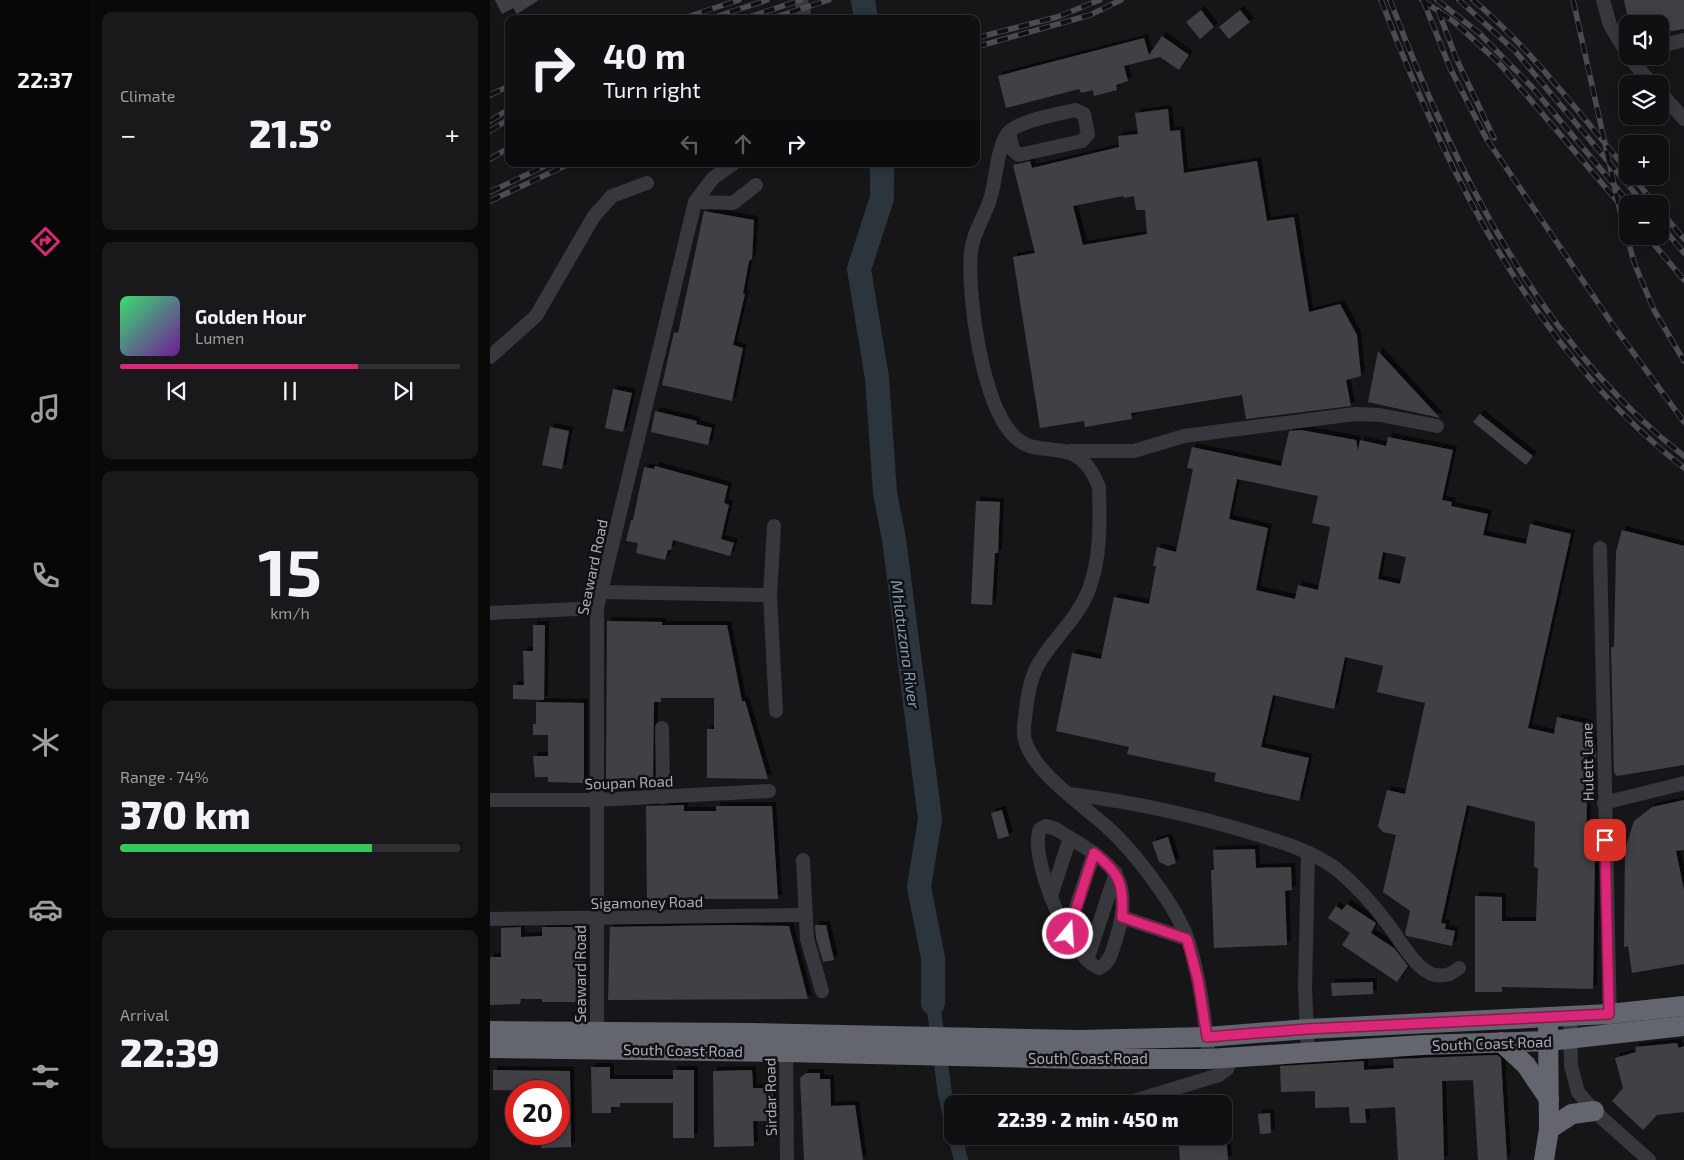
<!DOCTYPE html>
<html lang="en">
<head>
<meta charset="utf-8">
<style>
	:root { --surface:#101012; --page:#19191b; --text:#f1f3f6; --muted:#9c9d9f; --line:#303032; --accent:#db2777 }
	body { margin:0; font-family:"Exo 2",sans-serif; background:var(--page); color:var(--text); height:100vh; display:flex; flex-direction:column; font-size:19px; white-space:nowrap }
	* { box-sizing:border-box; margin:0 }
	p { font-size:16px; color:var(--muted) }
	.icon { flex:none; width:28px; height:28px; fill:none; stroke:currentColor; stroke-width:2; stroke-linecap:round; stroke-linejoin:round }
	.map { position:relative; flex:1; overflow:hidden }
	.details { display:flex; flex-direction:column; gap:12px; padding:12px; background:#09090a; width:400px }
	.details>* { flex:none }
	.top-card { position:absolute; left:15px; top:15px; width:475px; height:152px; border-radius:10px; box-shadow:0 2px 12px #0003,0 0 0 1px var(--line); background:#101012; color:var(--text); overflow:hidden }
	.fabs { position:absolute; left:1129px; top:15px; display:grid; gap:10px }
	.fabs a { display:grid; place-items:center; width:50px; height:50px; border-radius:10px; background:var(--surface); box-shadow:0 2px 12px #0003,0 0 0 1px var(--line); font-size:25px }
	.speed { position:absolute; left:15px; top:1080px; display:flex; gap:10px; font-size:25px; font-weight:700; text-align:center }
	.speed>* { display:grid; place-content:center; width:65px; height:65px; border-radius:50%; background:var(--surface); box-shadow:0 2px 12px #0003,0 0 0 1px var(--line); line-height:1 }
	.speed .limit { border:8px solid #d22; background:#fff; color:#111 }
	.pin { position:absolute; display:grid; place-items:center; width:42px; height:42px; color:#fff; margin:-21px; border-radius:10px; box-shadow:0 2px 8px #0006 }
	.me { position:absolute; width:55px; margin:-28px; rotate:18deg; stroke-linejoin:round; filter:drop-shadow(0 0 4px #0008) }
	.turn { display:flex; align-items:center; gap:18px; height:105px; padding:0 15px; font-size:22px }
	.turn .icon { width:65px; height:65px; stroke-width:2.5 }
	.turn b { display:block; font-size:35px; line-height:42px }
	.lanes { display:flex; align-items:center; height:48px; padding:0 15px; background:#0003; justify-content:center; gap:25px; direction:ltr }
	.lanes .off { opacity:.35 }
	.big { font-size:38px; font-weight:800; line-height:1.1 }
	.details .card { flex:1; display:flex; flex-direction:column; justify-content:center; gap:8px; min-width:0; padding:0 18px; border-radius:10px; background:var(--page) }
	.details .dial { align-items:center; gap:0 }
	.dial b { font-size:65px; line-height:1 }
	.song { display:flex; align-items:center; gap:15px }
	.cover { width:60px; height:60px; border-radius:8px; background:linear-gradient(135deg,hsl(140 70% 55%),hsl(280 70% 35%)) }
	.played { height:5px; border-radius:2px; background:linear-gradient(90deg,var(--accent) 70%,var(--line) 70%) }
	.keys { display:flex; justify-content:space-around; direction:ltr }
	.heat { display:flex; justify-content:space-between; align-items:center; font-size:28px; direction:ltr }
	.charge { height:8px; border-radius:4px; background:linear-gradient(90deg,#34c759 74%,var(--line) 0) }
	.trip { position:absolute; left:454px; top:1095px; width:288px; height:50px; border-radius:10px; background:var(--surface); box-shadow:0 2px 12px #0003,0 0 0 1px var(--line); font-weight:800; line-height:50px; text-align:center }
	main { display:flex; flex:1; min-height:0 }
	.menu { display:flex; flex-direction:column; width:90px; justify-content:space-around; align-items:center; background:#060607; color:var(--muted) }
	.menu .icon { width:35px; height:35px }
	.menu .active { color:var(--accent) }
	.menu b { font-size:22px; color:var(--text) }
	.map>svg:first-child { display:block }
</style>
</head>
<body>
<main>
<nav class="menu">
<b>22:37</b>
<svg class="icon active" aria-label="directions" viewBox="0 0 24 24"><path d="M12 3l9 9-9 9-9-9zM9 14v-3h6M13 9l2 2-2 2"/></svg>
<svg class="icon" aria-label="music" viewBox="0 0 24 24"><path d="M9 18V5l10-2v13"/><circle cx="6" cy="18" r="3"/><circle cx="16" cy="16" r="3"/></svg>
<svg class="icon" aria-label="phone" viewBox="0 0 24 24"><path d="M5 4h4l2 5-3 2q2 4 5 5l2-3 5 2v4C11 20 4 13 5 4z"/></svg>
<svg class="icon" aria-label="climate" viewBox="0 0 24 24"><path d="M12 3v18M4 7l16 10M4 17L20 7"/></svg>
<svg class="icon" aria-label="car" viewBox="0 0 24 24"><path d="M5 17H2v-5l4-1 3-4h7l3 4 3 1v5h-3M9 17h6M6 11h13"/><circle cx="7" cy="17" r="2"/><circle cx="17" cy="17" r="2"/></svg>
<svg class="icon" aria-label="filters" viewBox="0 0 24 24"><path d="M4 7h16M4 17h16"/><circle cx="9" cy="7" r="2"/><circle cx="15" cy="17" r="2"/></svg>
</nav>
<section class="details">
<div class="card"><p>Climate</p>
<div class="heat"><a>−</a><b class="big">21.5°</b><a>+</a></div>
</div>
<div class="card">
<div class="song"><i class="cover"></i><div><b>Golden Hour</b><p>Lumen</p></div></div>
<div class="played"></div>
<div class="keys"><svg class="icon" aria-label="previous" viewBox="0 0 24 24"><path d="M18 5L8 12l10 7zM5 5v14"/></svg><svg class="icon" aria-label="pause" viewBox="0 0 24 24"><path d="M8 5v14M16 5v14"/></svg><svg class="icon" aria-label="next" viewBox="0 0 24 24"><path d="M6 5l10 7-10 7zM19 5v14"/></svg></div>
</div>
<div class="card dial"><b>15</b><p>km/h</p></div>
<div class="card"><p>Range · 74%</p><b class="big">370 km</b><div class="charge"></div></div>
<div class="card"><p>Arrival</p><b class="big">22:39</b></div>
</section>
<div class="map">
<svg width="1194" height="1160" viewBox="0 0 1194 1160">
	<defs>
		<filter id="shadow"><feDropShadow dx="4" dy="-4" stdDeviation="0" flood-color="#0009"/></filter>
	</defs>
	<rect width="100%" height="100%" fill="#161618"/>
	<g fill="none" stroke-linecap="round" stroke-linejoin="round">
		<g stroke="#2c353c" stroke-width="14">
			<polyline points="443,1003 455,1094 462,1126"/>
			<polyline points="465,1136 471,1160"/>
		</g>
		<g stroke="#2c353c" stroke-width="24">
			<polyline points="373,0 376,19"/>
			<polyline points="392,164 392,198 369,269 387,378 395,493 404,539 440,819 429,887 443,958 443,1003"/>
		</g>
	</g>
	<g fill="#404145" fill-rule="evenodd" filter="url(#shadow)">
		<polygon points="5,0 49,0 27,14 23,8 12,14"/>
		<polygon points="1134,0 1194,0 1194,29 1170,33 1170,24 1139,24"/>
		<polygon points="711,10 724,27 710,39 696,22"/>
		<polygon points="750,10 760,22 739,39 729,27"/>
		<polygon points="672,36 699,55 689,70 670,57 634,66 638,81 626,85 627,90 604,96 603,90 591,93 589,89 516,108 508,76 654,38 659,55"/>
		<path d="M678,109L680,131L690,130L694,173L767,161L777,221L804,217L819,312L850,304L867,335L871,376L856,380L861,406L756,419L752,395L641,413L642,419L595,427L594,421L550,428L523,257L545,253L523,165L540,161L542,168L629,147L628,136L648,134L645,113ZM633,196L634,198L644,196L646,210H655L657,234L593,245L583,206Z"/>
		<polygon points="214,211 264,220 262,259 259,261 253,294 255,294 243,345 253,348 242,401 172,385 184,332 188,333"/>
		<polygon points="888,351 911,376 950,418 878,402"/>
		<polygon points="123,389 142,393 133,432 115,428"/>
		<polygon points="165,411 207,421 206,424 222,428 218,445 161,432"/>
		<polygon points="990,414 1043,456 1036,465 983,422"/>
		<polygon points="60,427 79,431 72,469 52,465"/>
		<path d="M811,430L866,440L868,451L870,440L896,446L898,437L963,450L952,500L962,502L961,506L998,514L993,535L1036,544L1040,524L1081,534L1038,728L1064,734L1067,717L1098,724L1095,740L1105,742L1106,758L1098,752L1096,848L1105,850L1103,989L1012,987V992H985V896L1012,897V921H1046L1048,868L1044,867L1045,822L977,805L951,923L956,924L955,929L965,931L962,946L917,936L915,934L920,911L893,892L906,835L893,832L888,826L897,790L915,794L935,703L887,692L893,666L855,657L844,709L783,695L771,747L819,758L809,801L724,781L726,773L637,754L639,747L566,731L582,653L611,659L624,597L659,604L666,566H663L667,547L686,552L703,469L697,468L702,447L791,466L799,431ZM747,479L828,496L822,523L840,527L828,590L808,585L805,599L766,590L778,528L739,519ZM893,552L916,557L910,584L888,579Z"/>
		<polygon points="165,466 238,486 234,503 239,505 231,539 244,543 240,556 183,540 181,550 178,550 175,560 146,553 148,543 136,541 141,520 143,520 154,467 164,469"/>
		<polygon points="486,501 510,502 508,553 505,553 502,605 481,604"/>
		<polygon points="1132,530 1194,546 1194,765 1127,776 1124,773 1121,647 1124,647 1126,552"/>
		<polygon points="117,621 172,622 172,625 237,625 252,701 255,701 278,779 217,778 217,729 224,729 224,698 171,698 171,702 164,702 163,780 116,779"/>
		<polygon points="43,625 55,625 54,700 23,699 23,685 34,685 33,651 43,651"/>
		<polygon points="46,702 94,703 94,783 58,782 58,777 45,777 43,756 58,756 58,735 43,735 43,724 46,724"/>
		<polygon points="1194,800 1194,850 1186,851 1194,890 1194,964 1142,973 1138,946 1134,947 1135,849 1144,821 1162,807"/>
		<polygon points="194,805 194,811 226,811 226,806 282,806 288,899 157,899 156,806"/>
		<polygon points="512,810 519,836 508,839 501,813"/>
		<polygon points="678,837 686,863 678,866 669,862 662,842"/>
		<polygon points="765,849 766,868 801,867 802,890 795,891 797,945 724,948 721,870 724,870 723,850"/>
		<polygon points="857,904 886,923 881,933 904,948 918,966 907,982 852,945 860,933 838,918 846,906 852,910"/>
		<polygon points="238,925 299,926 318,999 118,1000 120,927"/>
		<polygon points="325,925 336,925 344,960 333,962 326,938"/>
		<polygon points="31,927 31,937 52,936 52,927 95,927 94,1002 52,1002 52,999 31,999 30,1004 0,1005 0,957 11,957 11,928"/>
		<polygon points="883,982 883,994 842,996 841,983"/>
		<polygon points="1187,1043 1189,1048 1194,1046 1194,1112 1167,1115 1153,1130 1122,1101 1133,1088 1125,1058 1146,1052 1145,1047"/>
		<polygon points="1007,1055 1011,1058 1017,1160 988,1160 983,1080 952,1081 954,1160 908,1160 905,1107 875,1109 876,1123 860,1123 859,1107 825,1108 825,1091 791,1092 790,1066 874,1061 874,1070 904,1068 903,1059"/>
		<polygon points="101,1067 120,1067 120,1079 183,1079 183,1070 204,1070 204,1138 183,1138 183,1103 130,1103 130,1107 121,1107 121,1113 102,1113"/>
		<polygon points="3,1070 80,1071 81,1147 51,1148 51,1134 69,1134 69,1091 3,1090"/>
		<polygon points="262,1070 263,1088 283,1088 283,1121 263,1121 264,1146 224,1147 223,1071"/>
		<polygon points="316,1073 330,1073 330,1079 340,1079 341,1106 365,1105 373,1160 314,1160 310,1078"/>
		<polygon points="780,1113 781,1133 770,1134 768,1114"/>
		<polygon points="688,1136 736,1136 738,1160 690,1160"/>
	</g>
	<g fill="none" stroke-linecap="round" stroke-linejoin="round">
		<g stroke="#37383d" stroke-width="14">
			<polyline points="311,0 315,19"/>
			<polyline points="1113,0 1120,25 1138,55"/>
			<polyline points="1170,46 1194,40"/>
			<polyline points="1138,56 1162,84"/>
			<polyline points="1170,92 1194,119"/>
			<path d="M519,132L523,150L529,155L592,141L598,134L594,114L585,110C569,114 532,120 520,131C508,141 506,177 502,192C498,213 483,230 481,252C477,296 492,401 522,434C549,465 586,428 609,487C610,522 611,559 598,592C587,618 566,636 551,660C541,674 538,693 536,710C535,720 532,730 535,740C543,772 593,805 617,827C644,851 686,906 698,940C710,977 715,1020 719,1059"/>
			<polyline points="205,202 243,203 266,185"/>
			<polyline points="0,357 46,316 104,216 122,196 157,183"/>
			<polyline points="580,451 644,451 694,436 865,414 890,415 947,426"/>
			<polyline points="1110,548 1120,1022"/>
			<polyline points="111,592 280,595 286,711"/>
			<polyline points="280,595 284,526"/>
			<polyline points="0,613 107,608"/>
			<polyline points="172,728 173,797"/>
			<path d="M580,794C643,802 704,815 765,834C791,842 822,851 845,868C864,883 882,903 897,923C908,937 926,971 945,975C956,977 961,974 969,968"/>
			<polyline points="0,800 107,800 279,791"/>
			<polyline points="1114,803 1194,783"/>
			<path d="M556,826L566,829C613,860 647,869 627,936C623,947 621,963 609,968C580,958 538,856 550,829Z"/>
			<polyline points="313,860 317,939 332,991"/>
			<polyline points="561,896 580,838"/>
			<polyline points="632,917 697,939"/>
			<polyline points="0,919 314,915"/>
			<polyline points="577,934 604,853"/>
			<polyline points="597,960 626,873"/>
			<polyline points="1080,1015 1081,1066 1088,1092 1104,1111 1159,1160"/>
			<polyline points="107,1033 107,608 205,202 223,178 243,164"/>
			<polyline points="296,1045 297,1160"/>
			<polyline points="818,1053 815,989 818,854"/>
			<polyline points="634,1104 729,1075 737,1069 742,1057"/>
		</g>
		<g stroke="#63666e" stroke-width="20">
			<polyline points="0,1031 261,1033 589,1040 717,1037 817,1029 1119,1014 1194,1006"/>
			<polyline points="1011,1042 1036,1065 1059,1099"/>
			<polyline points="0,1048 296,1052 589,1059 719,1059 933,1045 1059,1041 1194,1026"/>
			<polyline points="1059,1129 1082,1114 1104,1111"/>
			<polyline points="1054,1160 1059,1129 1058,1027"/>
		</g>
		<g stroke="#4a4c52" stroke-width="5.5">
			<g id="rail">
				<path d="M891,0C957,174 1044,351 1194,468"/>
				<path d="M900,0C963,167 1050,344 1194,456"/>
				<polyline points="932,0 963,21 1008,62 1128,202"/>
				<polyline points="933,0 960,68 996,138 1123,325 1194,422"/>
				<polyline points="947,0 989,33 1042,87 1140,204"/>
				<polyline points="969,0 1025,51 1154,204"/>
				<path d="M983,0C1042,50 1088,112 1138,171"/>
				<polyline points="1083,0 1132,220 1145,265 1164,310 1194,361"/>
				<polyline points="948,10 966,58 1004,138"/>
				<polyline points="191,19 249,0"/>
				<polyline points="219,19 277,0"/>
				<polyline points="253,19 311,0"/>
				<polyline points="279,19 339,0"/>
				<polyline points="486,38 567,17 610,0"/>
				<polyline points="486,47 600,15 631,0"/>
				<polyline points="0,95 19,86"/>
				<polyline points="0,121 19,109"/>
				<polyline points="0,131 19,119"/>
				<polyline points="0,159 19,148"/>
				<polyline points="1142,176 1165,204"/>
				<polyline points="0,192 59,164"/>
				<polyline points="0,201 79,164"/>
				<polyline points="1170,210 1194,239"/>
				<polyline points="1170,224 1194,253"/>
				<polyline points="1157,236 1194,280"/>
			</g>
		</g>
		<use href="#rail" stroke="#111113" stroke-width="4" stroke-dasharray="11" stroke-linecap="butt"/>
	</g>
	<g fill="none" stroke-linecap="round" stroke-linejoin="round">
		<g stroke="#8e194d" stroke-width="12">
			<path id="route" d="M578,934L604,853C630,873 634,885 632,917L697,939L708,980L717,1037L817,1029L1119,1014L1115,840"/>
		</g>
		<use href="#route" stroke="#db2777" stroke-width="9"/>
	</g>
	<g text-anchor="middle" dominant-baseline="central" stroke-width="5" stroke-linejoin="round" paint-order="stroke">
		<g font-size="15" fill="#a8adb8" stroke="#111113">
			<text transform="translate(102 567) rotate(-78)">Seaward Road</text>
			<text transform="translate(1097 762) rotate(-91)">Hulett Lane</text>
			<text transform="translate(139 782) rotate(-2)">Soupan Road</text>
			<text transform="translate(157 902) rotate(-1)">Sigamoney Road</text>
			<text transform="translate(90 974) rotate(-90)">Seaward Road</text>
			<text transform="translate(1002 1043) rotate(-2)">South Coast Road</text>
			<text transform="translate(193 1050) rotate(1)">South Coast Road</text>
			<text x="598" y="1058">South Coast Road</text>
			<text transform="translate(280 1097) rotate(-91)">Sirdar Road</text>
		</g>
		<g font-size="16" font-style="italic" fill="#7f9bb3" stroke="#111113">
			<text transform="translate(416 644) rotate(82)">Mhlatuzana River</text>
		</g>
	</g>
</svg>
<div class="fabs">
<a><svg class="icon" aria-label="sound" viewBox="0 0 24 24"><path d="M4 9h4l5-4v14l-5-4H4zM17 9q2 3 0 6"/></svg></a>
<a><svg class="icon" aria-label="layers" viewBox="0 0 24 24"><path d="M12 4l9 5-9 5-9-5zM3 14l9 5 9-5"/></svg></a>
<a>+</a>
<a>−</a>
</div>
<div class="speed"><div class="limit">20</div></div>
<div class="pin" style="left:1115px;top:840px;background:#d93025"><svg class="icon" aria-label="arrive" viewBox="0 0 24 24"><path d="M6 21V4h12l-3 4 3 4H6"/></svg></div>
<svg class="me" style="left:578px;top:934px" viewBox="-20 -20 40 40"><circle r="17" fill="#db2777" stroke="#fff" stroke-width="3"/><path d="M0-11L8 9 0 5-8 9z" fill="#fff"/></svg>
<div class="trip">22:39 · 2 min · 450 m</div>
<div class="top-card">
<div class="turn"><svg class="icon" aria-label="right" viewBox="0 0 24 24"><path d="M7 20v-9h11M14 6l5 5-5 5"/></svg><div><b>40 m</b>Turn right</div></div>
<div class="lanes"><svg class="icon off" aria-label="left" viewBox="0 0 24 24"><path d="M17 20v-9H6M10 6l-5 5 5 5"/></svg><svg class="icon off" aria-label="ahead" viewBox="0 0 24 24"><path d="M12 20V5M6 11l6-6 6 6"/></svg><svg class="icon" aria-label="right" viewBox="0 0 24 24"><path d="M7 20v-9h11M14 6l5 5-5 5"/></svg></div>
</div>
</div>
</main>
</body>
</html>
